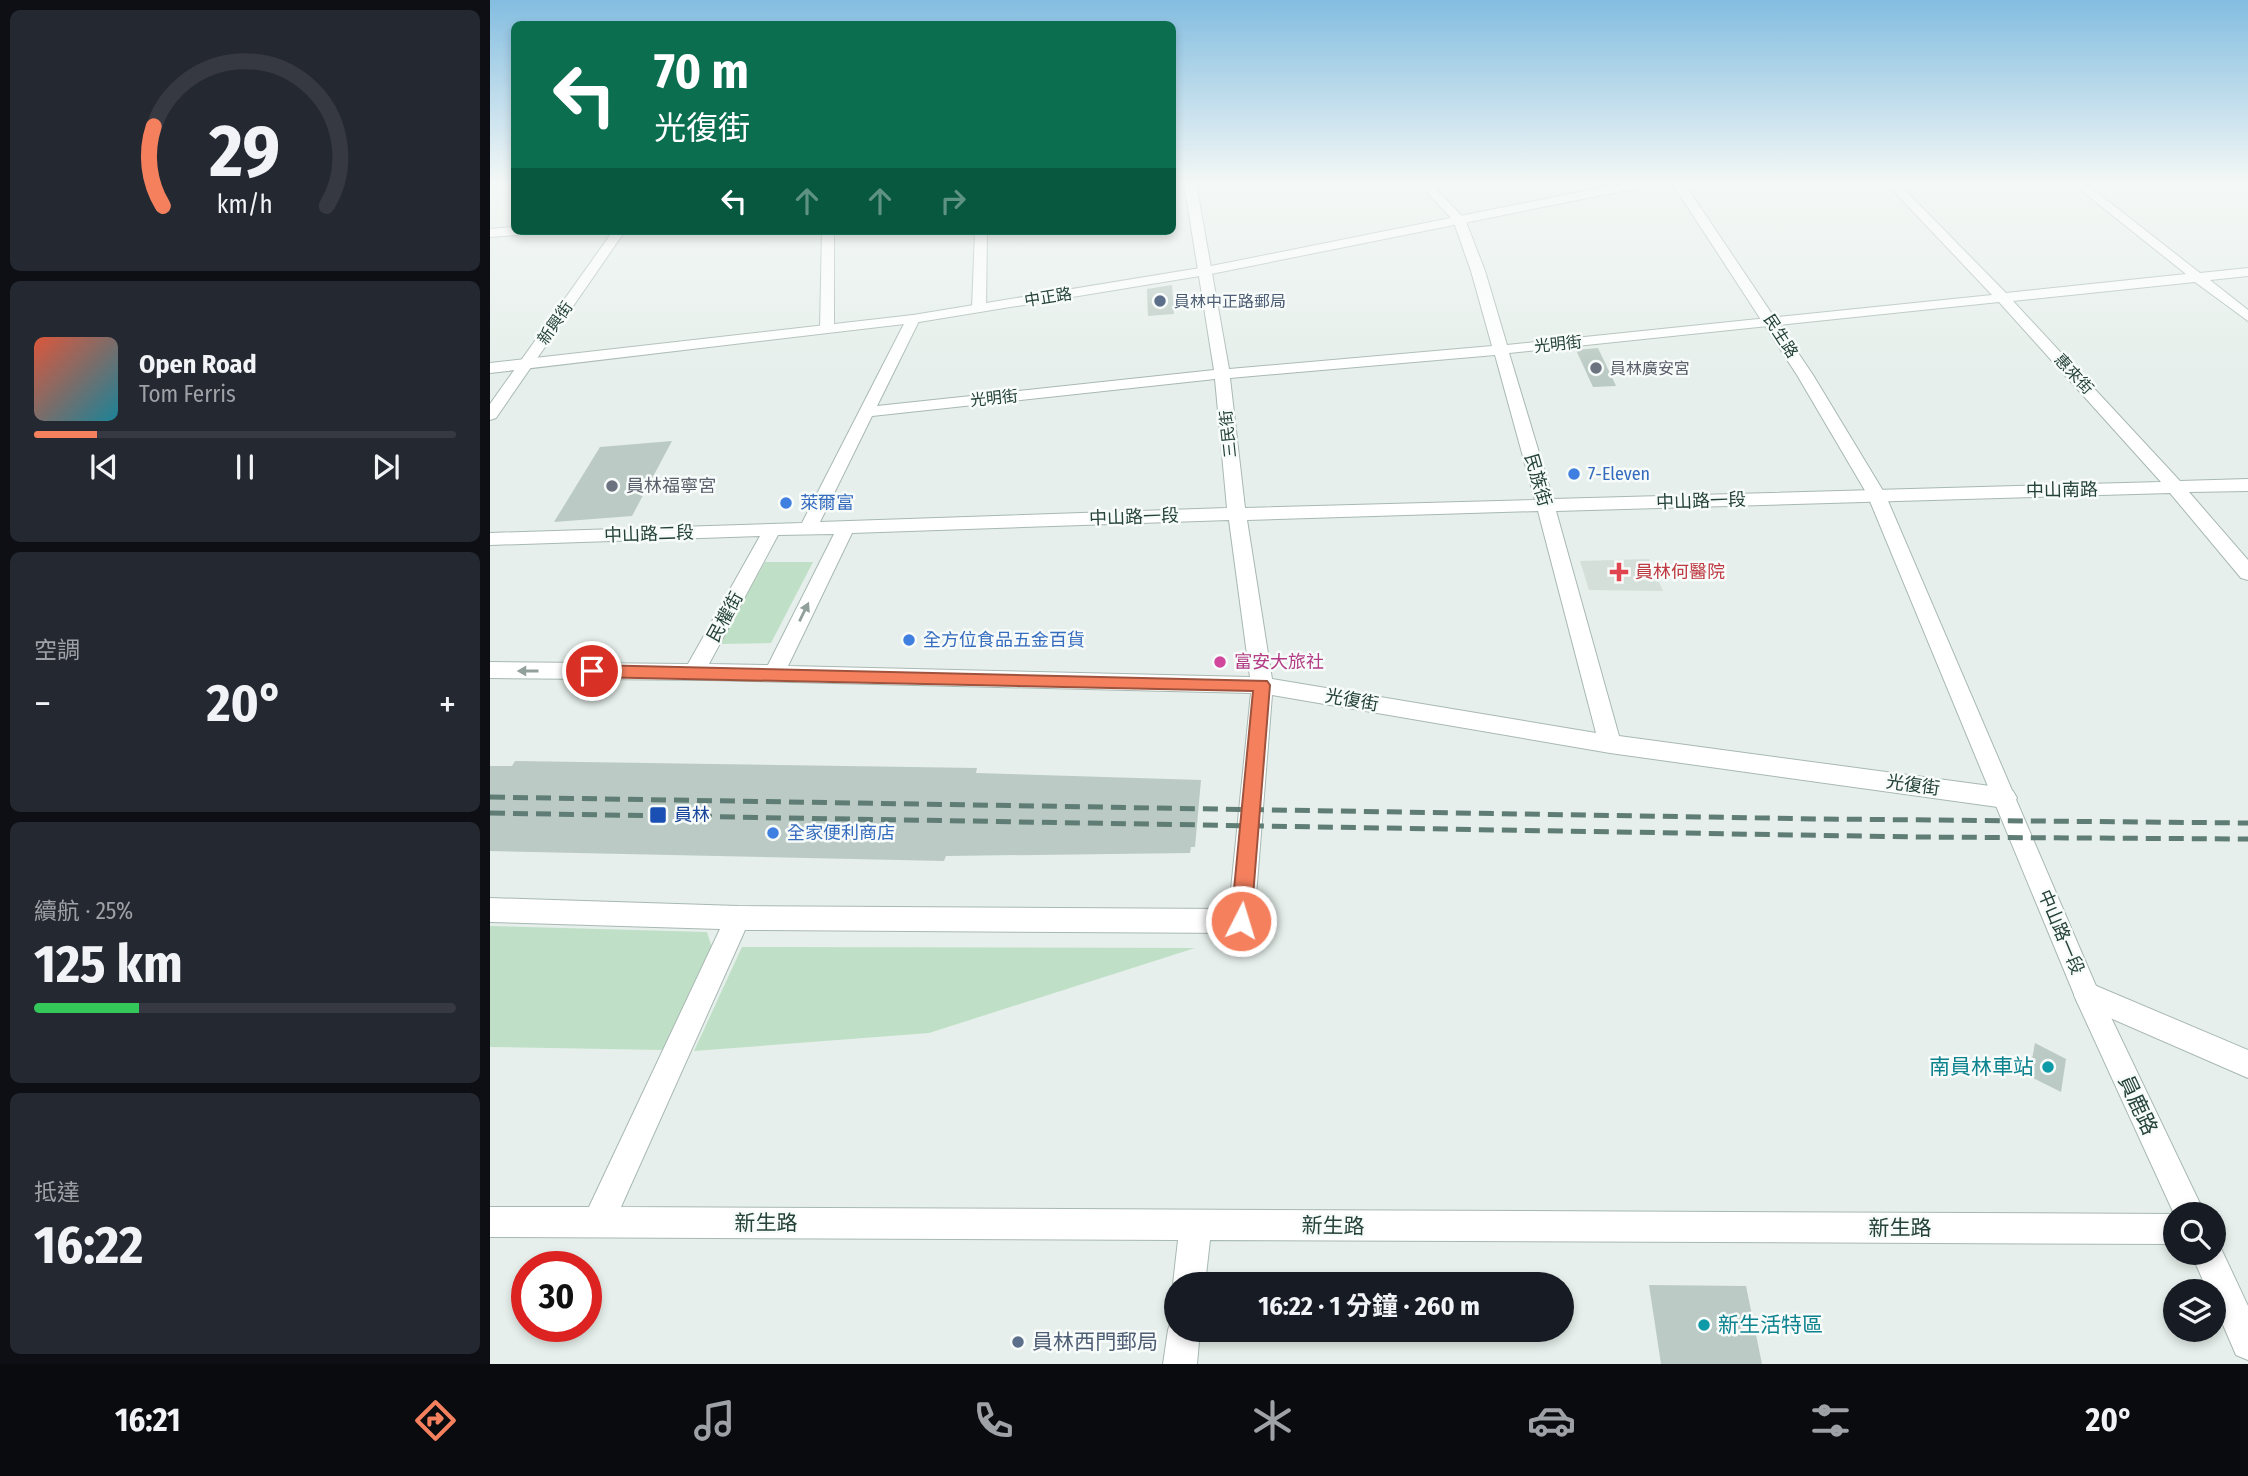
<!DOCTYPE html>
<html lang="zh-TW">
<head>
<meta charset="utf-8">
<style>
	:root { --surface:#171b24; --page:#242831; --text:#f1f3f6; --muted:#9ea1a6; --line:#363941; --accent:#f5805e }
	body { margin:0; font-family:"Fira Sans Condensed","Noto Sans TC",sans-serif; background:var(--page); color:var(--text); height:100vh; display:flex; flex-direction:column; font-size:26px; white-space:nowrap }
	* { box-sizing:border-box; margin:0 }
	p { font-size:23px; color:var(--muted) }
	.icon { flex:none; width:38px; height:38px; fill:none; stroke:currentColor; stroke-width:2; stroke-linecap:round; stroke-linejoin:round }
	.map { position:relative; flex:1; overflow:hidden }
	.side { display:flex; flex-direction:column; gap:10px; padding:10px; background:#0d0f14; width:490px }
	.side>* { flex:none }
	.banner { position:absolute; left:21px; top:21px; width:665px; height:214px; border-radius:10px; box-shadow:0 4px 10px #0003; background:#0b6e4f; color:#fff; overflow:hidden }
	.controls { position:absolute; left:1673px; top:1202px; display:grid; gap:14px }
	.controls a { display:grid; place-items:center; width:63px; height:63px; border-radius:50%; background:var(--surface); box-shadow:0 4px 10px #0003; font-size:35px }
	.speed { position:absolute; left:21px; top:1251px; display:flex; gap:14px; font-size:35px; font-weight:700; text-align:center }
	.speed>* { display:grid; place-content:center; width:91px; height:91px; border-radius:50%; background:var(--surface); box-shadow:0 4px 10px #0003; line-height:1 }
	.speed .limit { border:10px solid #d22; background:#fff; color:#111 }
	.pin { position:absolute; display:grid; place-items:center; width:60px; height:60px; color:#fff; margin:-30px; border:4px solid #fff; border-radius:50%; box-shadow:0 2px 7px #0007 }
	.me { position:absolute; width:77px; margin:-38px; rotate:5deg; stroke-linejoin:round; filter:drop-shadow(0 0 5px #0008) }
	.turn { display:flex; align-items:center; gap:24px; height:147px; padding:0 28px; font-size:32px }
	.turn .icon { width:91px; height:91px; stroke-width:2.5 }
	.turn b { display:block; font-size:49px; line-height:60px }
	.lanes { display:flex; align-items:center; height:66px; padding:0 28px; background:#0003; justify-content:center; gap:35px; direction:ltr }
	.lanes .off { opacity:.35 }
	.big { font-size:52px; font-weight:700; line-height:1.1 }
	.side .tile { flex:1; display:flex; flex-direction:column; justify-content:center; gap:10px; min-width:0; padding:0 24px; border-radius:10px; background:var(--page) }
	.side .dial { align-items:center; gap:0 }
	.dial svg { height:182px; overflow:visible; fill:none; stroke:var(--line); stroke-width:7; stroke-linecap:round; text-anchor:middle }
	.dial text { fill:var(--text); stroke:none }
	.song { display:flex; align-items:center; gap:21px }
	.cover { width:84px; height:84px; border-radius:10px; background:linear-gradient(135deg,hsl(10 70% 55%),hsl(190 70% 35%)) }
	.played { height:7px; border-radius:4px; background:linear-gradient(90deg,var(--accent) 15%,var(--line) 15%) }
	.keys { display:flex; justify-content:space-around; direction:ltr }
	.heat { display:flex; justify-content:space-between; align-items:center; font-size:38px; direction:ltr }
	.charge { height:10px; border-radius:5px; background:linear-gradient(90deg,#34c759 25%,var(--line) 0) }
	.trip { position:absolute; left:674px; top:1272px; width:410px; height:70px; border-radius:35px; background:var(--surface); box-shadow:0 4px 10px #0003; font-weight:700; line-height:70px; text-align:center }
	.tabs { display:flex; height:112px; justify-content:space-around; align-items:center; background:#090b0e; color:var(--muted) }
	.tabs .icon { width:49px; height:49px }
	.tabs .current { color:var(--accent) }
	.tabs b { font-size:32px; color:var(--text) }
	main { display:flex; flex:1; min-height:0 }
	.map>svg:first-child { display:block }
</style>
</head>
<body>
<main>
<section class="side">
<div class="tile dial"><svg viewBox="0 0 100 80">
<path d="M14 69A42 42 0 1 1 86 69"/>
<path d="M14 69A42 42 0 0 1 10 34" stroke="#f5805e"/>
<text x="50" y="56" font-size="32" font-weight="700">29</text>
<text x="50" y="72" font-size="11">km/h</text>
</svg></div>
<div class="tile">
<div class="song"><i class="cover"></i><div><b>Open Road</b><p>Tom Ferris</p></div></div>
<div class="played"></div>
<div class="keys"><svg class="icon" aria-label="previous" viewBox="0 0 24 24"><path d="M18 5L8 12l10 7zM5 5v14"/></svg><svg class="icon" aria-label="pause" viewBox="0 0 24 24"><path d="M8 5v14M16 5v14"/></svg><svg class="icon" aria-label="next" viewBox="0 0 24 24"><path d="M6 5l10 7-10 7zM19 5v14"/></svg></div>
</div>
<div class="tile"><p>空調</p>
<div class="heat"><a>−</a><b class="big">20°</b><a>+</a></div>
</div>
<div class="tile"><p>續航 · 25%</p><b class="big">125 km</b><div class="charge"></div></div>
<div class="tile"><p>抵達</p><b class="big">16:22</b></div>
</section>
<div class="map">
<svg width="1758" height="1364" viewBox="0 0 1758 1364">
	<rect width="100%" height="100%" fill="#e6efeb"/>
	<polygon fill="#d4dfda" points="1159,559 1173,591 1099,590 1090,561"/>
	<g fill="#bfe0c7">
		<polygon points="275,562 323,562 281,643 229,644"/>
		<polygon points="0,926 217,932 223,951 173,1050 0,1047"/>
		<polygon points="252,947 705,948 439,1033 204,1051"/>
	</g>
	<g fill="#bbcac4">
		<polygon points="682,285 684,314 658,316 657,289"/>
		<polygon points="1108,348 1126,386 1103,387 1086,350"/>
		<polygon points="182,441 142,516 64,522 110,447"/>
		<polygon points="25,761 487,768 486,773 711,780 705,847 701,847 700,853 456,856 454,861 0,851 0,766 22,766"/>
		<polygon points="1545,1043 1576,1059 1571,1092 1539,1076"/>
		<polygon points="1159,1285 1256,1286 1272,1364 1171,1364"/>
	</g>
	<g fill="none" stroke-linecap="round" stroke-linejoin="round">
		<g stroke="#a8b8b2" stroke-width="2">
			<g id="minor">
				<path d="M694,183H706L739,369L1002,346L981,271L963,220L928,183H940L975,219L995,271L1017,345L1502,295L1396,183H1408L1516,293L1696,274L1582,183H1595L1710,273L1758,268V276L1720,280L1758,310V321L1705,282L1523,301L1690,481L1758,479V491L1699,492L1758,560V580L1751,578L1680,493L1066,511L1129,736L1515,788L1523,791L1527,798L1523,805L1515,808L1120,753L782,695L764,921L760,929L751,933L255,930L131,1207L1685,1214H1687H1685V1244L720,1240L715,1284H686V1291L683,1284L688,1240L0,1237V1207H99L230,929L0,922V898L248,906L739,909L761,693L218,680L0,678V662L198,664L270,536L0,545V533L312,523L418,316L423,315L430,319L387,406L724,370ZM1509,302L1671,482L1063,499L1019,353ZM1005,355L1045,500L755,508L740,378ZM725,379L737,508L330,522L382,416ZM1048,511L1106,733L782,679L757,520ZM739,520L760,677L298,666L362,533ZM344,534L278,665L219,664L288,535Z"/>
				<polygon points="24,227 24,231 33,231 27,235 0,237 0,229"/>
				<polygon points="123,231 135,231 6,418 0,420 0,404"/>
				<polygon points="332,231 344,231 344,329 337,333 330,329"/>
				<polygon points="485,231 497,231 496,308 489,312 482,308"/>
				<polygon points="1597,982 1758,1050 1758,1078 1588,1004 1584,995 1588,986"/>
				<polygon points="686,1317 686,1330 710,1330 707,1364 673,1364 678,1330 682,1318"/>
			</g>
		</g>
		<g stroke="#a8b8b2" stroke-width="2">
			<g id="tertiary">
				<polygon points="1135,183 1158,183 1152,187 716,275 423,323 0,373 0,363 423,315 716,267"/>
				<polygon points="1182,183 1194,183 1323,375 1395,494 1606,986 1715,1214 1685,1216 1588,1004 1377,494 1307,375"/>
				<polygon points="1724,1240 1728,1242 1758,1306 1758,1360 1746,1355 1724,1304 1724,1292 1718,1292 1701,1253 1724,1253"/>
			</g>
		</g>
		<use href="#minor" fill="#fff" fill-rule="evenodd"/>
		<use href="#tertiary" fill="#fff" fill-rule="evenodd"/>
		<g stroke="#5f7d74" stroke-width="5" stroke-dasharray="15 8" stroke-linecap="butt">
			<polyline points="0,797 1333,819 1758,823"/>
			<polyline points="0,813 1427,837 1758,839"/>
		</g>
	</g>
	<defs><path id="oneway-solid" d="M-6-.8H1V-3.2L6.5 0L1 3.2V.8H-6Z" transform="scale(1.75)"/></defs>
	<g fill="#92a09c">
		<use href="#oneway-solid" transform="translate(314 612) rotate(-64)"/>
		<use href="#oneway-solid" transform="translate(38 671) rotate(-180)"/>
	</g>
	<linearGradient id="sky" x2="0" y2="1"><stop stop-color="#83bde0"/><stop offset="0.49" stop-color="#f4f8f6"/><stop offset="1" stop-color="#f4f8f6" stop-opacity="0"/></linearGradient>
	<rect width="1758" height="374" fill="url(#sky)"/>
	<polygon fill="#f5805e" stroke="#9f533d" stroke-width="2" points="102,665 777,681 780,685 761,921 758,927 751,930 744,927 741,921 763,691 102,677 94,671"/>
	<g fill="#5c6f8a" stroke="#f7fbf9" stroke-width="2.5">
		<circle cx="670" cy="301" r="7"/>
		<circle cx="528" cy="1342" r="7"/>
	</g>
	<g fill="#6b7280" stroke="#f7fbf9" stroke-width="2.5">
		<circle cx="1106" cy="368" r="7"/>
		<circle cx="122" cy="486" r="7"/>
	</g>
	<g fill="#3f7fe0" stroke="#f7fbf9" stroke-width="2.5">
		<circle cx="1084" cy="474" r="7"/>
		<circle cx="296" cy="503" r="7"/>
		<circle cx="419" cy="640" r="7"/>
		<circle cx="283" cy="833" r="7"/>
	</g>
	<path fill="#e0444e" stroke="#f7fbf9" stroke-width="2.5" d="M1125.5 561.5h7v7h7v7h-7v7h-7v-7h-7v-7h7z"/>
	<circle fill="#d1479c" stroke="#f7fbf9" stroke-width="2.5" cx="730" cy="662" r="7"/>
	<rect fill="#1a4fb4" stroke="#f7fbf9" stroke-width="2.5" x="159" y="806" width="18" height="18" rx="3.5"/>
	<g fill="#0f9aa8" stroke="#f7fbf9" stroke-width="2.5">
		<circle cx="1558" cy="1067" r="7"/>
		<circle cx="1214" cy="1325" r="7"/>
	</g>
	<g text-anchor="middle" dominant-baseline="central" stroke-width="5" stroke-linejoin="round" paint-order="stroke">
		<g font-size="16" fill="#244239" stroke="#f7fbf9">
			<text transform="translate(558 297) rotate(-9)">中正路</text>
			<text transform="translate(65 323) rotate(-55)">新興街</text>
			<text transform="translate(1291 336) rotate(57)">民生路</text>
			<text transform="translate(1068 344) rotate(-6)">光明街</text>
			<text transform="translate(1584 374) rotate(47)">惠來街</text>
			<text transform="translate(504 398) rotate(-6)">光明街</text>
			<text transform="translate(738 434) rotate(-96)">三民街</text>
		</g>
		<g font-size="16" fill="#4e5e75" stroke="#f7fbf9" text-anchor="start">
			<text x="684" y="301">員林中正路郵局</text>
		</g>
		<g font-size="16" fill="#5b616d" stroke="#f7fbf9" text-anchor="start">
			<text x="1120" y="368">員林廣安宮</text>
		</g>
		<g font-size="18" fill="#366cbe" stroke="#f7fbf9" text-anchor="start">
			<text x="1098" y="474">7-Eleven</text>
			<text x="310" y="503">萊爾富</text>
			<text x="433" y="640">全方位食品五金百貨</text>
			<text x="297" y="833">全家便利商店</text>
		</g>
		<g font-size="18" fill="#244239" stroke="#f7fbf9">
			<text transform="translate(1048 480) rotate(74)">民族街</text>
			<text transform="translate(1572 490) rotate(-1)">中山南路</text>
			<text transform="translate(1211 501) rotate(-2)">中山路一段</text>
			<text transform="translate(644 517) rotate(-2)">中山路一段</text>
			<text transform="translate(159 534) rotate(-2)">中山路二段</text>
			<text transform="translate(235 617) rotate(-61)">民權街</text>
			<text transform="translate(862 700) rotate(10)">光復街</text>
			<text transform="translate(1423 785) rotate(8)">光復街</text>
			<text transform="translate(1571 932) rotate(67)">中山路一段</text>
		</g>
		<g font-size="18" fill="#5b616d" stroke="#f7fbf9" text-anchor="start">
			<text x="136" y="486">員林福寧宮</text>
		</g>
		<g font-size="18" fill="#be3a42" stroke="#f7fbf9" text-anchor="start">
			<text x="1145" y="572">員林何醫院</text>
		</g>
		<g font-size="18" fill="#b23c85" stroke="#f7fbf9" text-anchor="start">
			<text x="744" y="662">富安大旅社</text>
		</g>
		<g font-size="18" fill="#164399" stroke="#f7fbf9" text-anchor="start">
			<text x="184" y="815">員林</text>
		</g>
		<g font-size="21" fill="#0d838f" stroke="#f7fbf9" text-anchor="end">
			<text x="1544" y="1067">南員林車站</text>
			<text x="1228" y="1325" text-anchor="start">新生活特區</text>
		</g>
		<g font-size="21" fill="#244239" stroke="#f7fbf9">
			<text transform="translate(1648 1105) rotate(65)">員鹿路</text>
			<text x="276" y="1223">新生路</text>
			<text transform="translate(843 1226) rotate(1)">新生路</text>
			<text x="1410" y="1228">新生路</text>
		</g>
		<g font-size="21" fill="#4e5e75" stroke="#f7fbf9" text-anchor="start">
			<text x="542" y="1342">員林西門郵局</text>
		</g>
	</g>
</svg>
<div class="controls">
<a><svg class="icon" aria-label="search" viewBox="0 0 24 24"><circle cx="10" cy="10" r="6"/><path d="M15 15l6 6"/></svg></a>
<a><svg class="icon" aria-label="layers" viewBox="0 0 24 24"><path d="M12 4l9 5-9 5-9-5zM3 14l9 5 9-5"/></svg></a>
</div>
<div class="speed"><div class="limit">30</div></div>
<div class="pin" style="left:102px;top:671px;background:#d93025"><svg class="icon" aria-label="arrive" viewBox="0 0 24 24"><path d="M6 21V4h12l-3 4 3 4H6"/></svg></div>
<svg class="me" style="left:751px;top:921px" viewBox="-20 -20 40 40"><circle r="17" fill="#f5805e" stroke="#fff" stroke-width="3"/><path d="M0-11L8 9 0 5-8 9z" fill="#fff"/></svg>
<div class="trip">16:22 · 1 分鐘 · 260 m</div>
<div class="banner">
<div class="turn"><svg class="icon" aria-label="left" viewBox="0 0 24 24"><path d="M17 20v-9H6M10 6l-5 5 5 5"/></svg><div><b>70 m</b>光復街</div></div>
<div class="lanes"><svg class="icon" aria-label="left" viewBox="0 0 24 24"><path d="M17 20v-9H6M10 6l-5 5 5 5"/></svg><svg class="icon off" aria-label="ahead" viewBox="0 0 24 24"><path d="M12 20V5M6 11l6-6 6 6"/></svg><svg class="icon off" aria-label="ahead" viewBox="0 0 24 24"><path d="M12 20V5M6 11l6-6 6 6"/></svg><svg class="icon off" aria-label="right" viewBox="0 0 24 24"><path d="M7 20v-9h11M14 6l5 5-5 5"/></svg></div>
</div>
</div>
</main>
<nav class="tabs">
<b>16:21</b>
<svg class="icon current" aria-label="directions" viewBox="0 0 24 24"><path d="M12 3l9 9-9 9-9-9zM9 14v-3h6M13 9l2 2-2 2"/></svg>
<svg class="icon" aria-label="music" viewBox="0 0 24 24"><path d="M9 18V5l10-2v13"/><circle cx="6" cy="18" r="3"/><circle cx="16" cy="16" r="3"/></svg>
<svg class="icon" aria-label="phone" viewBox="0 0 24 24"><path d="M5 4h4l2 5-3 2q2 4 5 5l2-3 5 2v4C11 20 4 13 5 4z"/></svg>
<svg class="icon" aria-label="climate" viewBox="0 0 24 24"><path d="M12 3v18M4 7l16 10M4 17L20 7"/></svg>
<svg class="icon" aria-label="car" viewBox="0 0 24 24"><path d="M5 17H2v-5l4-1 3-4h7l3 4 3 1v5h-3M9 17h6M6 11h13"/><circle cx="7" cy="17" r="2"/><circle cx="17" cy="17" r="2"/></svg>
<svg class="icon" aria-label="filters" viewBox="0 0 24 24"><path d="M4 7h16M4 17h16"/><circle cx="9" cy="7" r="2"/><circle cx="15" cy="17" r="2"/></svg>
<b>20°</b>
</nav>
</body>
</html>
